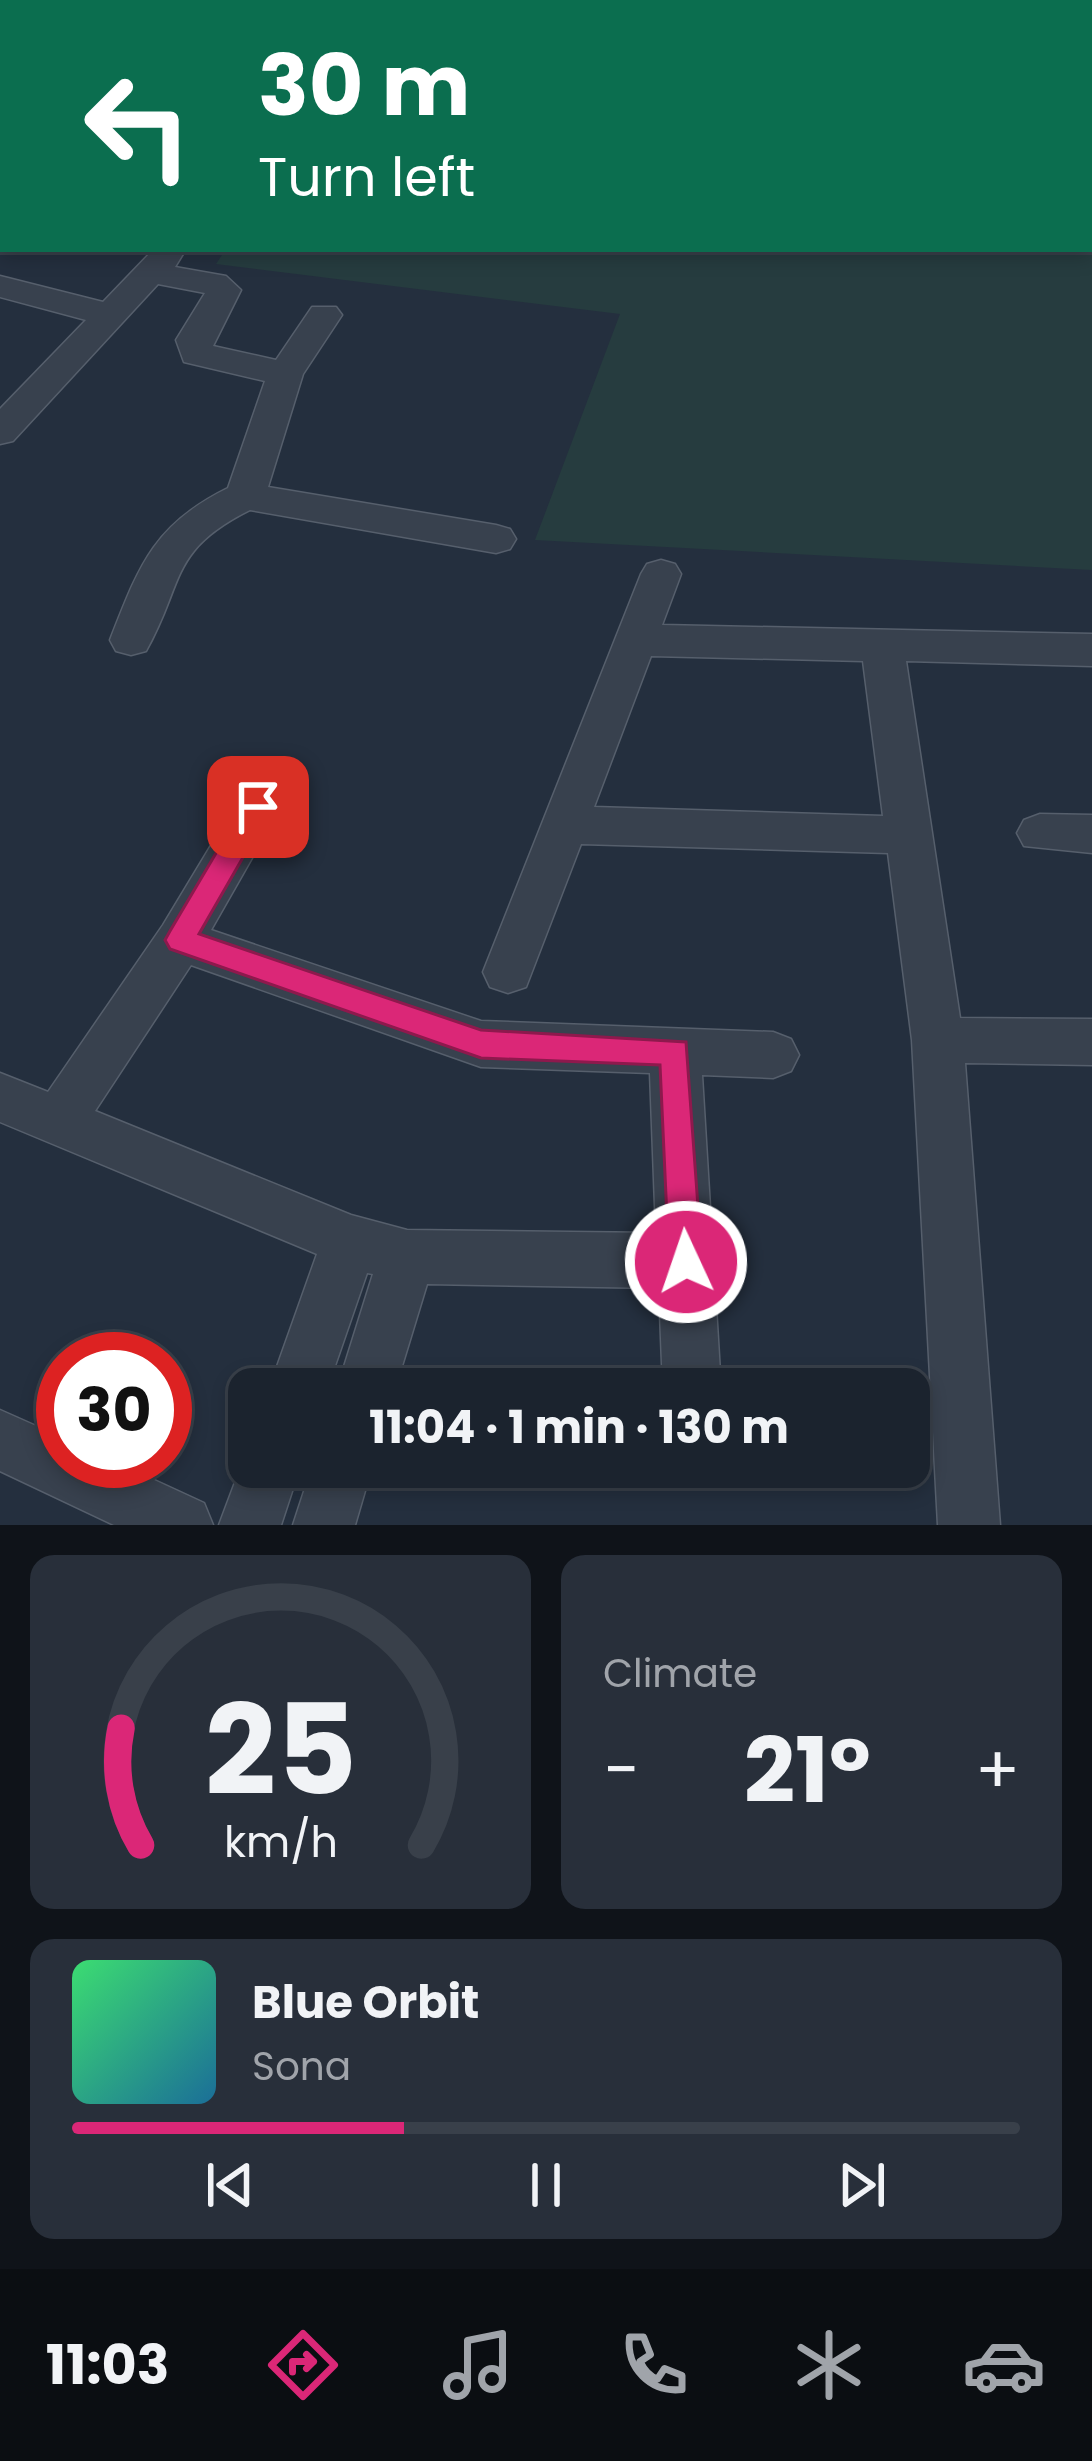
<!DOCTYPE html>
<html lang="en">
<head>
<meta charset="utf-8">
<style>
	:root { --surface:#1b232e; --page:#282f3a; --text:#f1f3f6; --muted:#a0a4aa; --line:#39404a; --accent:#db2777 }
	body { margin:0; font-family:Poppins,sans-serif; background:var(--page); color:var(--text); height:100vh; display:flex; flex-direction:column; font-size:45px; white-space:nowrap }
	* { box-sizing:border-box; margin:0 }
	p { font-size:39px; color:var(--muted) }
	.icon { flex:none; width:66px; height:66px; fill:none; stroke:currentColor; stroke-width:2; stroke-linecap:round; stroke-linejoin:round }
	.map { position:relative; height:1525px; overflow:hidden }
	.panel { display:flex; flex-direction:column; gap:30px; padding:30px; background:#0f1319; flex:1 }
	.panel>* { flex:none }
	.guide { position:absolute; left:0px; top:0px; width:1092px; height:252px; box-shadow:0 6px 18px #0003,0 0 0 3px var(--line); background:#0b6e4f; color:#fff; overflow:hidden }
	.speed { position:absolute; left:36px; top:1332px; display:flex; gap:24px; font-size:60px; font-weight:700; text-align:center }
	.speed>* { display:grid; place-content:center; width:156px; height:156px; border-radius:50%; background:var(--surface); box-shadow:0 6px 18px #0003,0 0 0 3px var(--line); line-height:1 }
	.speed .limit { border:18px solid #d22; background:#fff; color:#111 }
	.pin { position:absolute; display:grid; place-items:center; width:102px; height:102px; color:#fff; margin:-51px; border-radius:24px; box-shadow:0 6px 18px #0006 }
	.me { position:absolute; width:132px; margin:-66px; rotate:357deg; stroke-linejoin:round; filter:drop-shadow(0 0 9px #0008) }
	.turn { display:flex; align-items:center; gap:42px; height:252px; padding:0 60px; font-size:54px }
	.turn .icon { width:156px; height:156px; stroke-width:2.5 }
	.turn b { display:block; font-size:84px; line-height:102px }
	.big { font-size:90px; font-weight:700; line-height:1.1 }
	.panel .card { flex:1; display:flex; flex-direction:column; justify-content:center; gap:18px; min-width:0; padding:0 42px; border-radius:24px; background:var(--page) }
	.panel .dial { align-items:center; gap:0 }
	.dial svg { height:312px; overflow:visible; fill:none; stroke:var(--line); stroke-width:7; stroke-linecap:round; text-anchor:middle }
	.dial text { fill:var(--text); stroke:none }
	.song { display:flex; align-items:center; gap:36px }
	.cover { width:144px; height:144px; border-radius:18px; background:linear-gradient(135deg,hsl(140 70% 55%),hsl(200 70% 35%)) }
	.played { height:12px; border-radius:6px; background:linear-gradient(90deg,var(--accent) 35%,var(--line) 35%) }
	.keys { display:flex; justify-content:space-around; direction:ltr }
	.heat { display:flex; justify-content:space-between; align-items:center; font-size:66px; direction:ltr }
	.panel .tiles { flex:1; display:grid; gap:30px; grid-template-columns:1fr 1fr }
	.card:last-child { grid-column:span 2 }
	.trip { position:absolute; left:228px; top:1368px; width:702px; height:120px; border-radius:24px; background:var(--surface); box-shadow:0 6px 18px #0003,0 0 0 3px var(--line); font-weight:700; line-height:120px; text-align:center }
	.dock { display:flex; height:192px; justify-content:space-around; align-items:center; background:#0b0e12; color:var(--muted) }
	.dock .icon { width:84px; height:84px }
	.dock .active { color:var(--accent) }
	.dock b { font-size:54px; color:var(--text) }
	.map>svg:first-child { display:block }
</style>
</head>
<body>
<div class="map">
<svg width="1092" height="1525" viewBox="0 0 1092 1525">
	<rect width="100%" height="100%" fill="#242f3e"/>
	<polygon fill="#263c3f" points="402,0 1092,0 1092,570 535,540 620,314 216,264 226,249 1089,249 1089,3"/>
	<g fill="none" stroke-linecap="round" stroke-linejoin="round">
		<g stroke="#565f6c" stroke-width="3">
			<g id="minor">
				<polygon points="0,0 29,0 3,3 3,9"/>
				<polygon points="363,0 391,0 393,3 365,3"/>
				<rect x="0" y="120" width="3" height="19"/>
				<polygon points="3,158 3,179 0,180 0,159"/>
				<polygon points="3,209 3,230 0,231 0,210"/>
				<path d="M154,249H186L175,267L226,276L241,290L213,346L276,360L312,307H336L342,315L303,374L268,487L496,525L510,529L516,539L510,549L496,553L250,510C168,551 185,582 146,651L131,655L116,651L110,640C139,566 153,525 228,488L265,381L184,362L176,340L205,293L158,284L13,441L0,444V409L86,320L0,297V276L103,302Z"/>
				<path d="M661,560L675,564L681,574L662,625L1092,634V666L906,661L960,1018L1092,1019V1065L965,1063L1000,1525H938L912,1040L888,853L581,844L526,987L508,993L490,987L483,972L641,574L647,564ZM651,656L863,661L883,816L594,807Z"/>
				<path d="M258,789L274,794L281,807L211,930L481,1021L773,1032L791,1039L799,1055L791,1071L773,1078L702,1075L721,1389H663L659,1288L427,1284L395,1389H337L373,1274L367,1273L327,1389H269L317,1254L0,1122V1073L48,1092L163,925L242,794ZM191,965L481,1067L650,1073L656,1233L407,1230L351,1215L95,1111Z"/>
				<polygon points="1040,814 1092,815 1092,853 1024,846 1017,833 1024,820"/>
				<polygon points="0,1410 63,1438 63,1461 113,1461 204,1503 213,1525 114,1525 0,1471"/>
				<polygon points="249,1445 249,1467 300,1467 281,1525 219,1525"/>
				<polygon points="312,1467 372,1467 355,1525 293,1525"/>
			</g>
		</g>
		<use href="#minor" fill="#38414e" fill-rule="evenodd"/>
	</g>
	<polygon fill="#db2777" stroke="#8e194d" stroke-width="3" points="258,796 272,807 199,934 481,1030 686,1042 702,1262 698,1273 686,1278 673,1273 669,1262 660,1065 481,1058 170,949 165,940 170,931 248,799"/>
</svg>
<div class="speed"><div class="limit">30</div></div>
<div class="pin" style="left:258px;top:807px;background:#d93025"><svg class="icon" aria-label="arrive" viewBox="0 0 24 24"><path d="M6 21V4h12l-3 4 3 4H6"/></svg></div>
<svg class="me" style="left:686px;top:1262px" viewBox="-20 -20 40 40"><circle r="17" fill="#db2777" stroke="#fff" stroke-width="3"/><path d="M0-11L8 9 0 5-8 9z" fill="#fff"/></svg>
<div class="trip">11:04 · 1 min · 130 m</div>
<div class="guide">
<div class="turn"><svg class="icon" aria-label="left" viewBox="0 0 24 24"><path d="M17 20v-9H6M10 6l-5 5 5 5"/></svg><div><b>30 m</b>Turn left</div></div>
</div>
</div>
<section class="panel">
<div class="tiles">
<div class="card dial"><svg viewBox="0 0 100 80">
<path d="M14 69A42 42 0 1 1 86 69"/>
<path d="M14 69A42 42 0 0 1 9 39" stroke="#db2777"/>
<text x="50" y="56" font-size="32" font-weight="700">25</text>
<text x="50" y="72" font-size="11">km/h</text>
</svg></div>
<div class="card"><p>Climate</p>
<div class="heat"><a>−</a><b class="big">21°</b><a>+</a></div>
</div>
<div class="card">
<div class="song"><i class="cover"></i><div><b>Blue Orbit</b><p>Sona</p></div></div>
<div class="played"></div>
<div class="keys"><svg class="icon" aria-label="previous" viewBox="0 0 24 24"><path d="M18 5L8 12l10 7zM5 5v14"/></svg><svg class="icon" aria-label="pause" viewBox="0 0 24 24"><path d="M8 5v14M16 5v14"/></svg><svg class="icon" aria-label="next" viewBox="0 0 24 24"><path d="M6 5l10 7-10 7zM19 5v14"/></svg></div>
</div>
</div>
</section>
<nav class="dock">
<b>11:03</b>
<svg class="icon active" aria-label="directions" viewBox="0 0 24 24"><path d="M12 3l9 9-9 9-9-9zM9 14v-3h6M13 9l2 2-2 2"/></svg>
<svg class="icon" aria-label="music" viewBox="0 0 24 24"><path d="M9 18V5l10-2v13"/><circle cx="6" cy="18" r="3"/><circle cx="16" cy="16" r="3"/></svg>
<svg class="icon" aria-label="phone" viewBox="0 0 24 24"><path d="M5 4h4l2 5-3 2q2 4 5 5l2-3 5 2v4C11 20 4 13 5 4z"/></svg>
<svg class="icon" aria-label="climate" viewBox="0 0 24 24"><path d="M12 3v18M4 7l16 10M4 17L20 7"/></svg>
<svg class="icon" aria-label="car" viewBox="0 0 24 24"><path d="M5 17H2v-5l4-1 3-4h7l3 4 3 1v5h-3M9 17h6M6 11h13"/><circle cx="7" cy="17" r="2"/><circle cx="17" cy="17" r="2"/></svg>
</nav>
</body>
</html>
